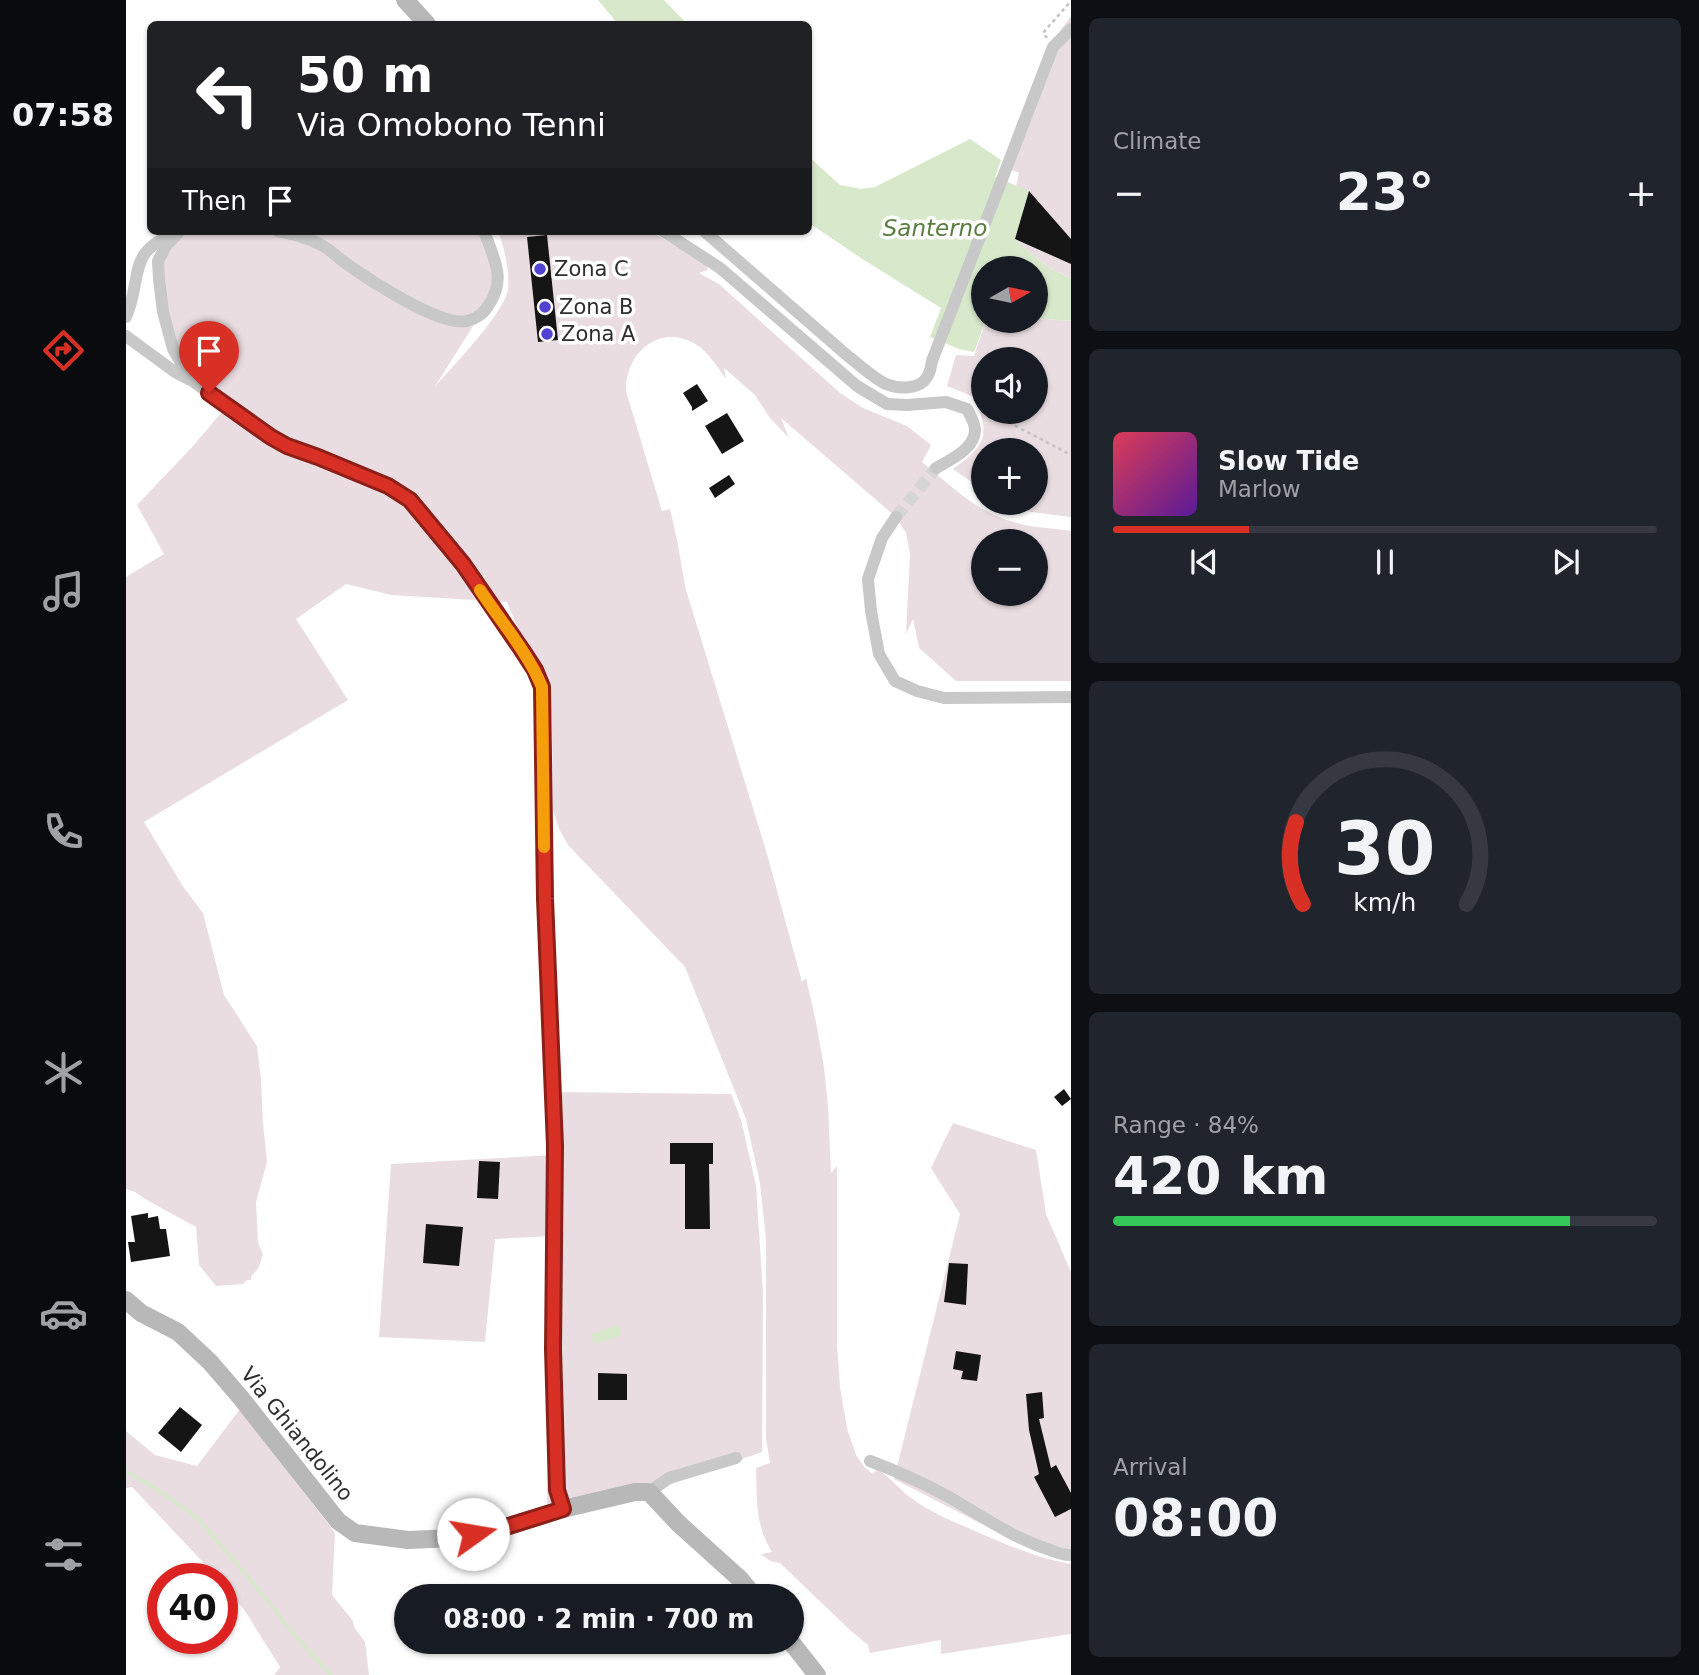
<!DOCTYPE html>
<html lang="en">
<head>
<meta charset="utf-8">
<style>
	:root { --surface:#171b24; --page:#20242c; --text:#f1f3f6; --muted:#9ea1a6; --line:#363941; --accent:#d93025 }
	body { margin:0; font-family:"DejaVu Sans",sans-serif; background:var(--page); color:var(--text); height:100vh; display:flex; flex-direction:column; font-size:26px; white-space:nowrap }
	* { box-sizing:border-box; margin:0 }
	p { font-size:23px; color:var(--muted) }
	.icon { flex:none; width:38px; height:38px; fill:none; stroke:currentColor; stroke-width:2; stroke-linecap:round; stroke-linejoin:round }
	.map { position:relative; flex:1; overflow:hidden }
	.panel { display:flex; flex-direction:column; gap:18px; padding:18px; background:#0d0f14; width:628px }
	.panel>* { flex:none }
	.guide { position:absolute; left:21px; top:21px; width:665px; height:214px; border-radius:10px; box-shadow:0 2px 5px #0004; background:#202124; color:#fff; overflow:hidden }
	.needle { width:46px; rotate:81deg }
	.buttons { position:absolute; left:845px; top:256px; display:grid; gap:14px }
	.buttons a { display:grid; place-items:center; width:77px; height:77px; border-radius:50%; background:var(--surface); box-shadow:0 2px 5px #0004; font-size:35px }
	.speed { position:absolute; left:21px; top:1563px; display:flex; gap:14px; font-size:35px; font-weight:700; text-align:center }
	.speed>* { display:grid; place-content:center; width:91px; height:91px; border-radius:50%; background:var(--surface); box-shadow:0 2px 5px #0004; line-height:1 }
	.speed .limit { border:10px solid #d22; background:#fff; color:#111 }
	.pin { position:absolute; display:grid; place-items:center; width:60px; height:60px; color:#fff; margin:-72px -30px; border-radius:50% 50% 50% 0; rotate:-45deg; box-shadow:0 0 7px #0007 }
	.pin .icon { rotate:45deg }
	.me { position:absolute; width:77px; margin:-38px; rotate:77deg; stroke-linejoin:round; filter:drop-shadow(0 0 5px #0008) }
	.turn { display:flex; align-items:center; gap:24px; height:147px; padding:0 35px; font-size:32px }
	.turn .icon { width:91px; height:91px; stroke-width:2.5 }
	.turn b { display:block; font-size:49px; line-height:60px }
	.then { display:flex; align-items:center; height:66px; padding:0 35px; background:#0003; gap:14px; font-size:26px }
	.big { font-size:52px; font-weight:600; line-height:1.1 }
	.panel .tile { flex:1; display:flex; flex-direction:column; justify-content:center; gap:10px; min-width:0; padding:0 24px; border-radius:10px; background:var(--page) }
	.panel .dial { align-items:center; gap:0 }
	.dial svg { height:182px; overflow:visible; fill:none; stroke:var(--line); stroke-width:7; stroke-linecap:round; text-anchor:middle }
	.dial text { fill:var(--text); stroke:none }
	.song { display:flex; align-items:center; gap:21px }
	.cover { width:84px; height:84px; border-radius:10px; background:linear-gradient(135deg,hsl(350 70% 55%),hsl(270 70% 35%)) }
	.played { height:7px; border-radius:4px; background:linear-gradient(90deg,var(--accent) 25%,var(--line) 25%) }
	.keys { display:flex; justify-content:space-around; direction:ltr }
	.heat { display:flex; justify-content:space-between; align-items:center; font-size:38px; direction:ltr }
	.charge { height:10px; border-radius:5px; background:linear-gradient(90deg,#34c759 84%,var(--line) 0) }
	.trip { position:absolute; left:268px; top:1584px; width:410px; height:70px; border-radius:35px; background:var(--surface); box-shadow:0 2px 5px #0004; font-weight:600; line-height:70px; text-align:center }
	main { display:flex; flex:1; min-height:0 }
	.menu { display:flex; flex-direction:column; width:126px; justify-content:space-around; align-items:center; background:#090b0e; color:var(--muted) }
	.menu .icon { width:49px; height:49px }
	.menu .active { color:var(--accent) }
	.menu b { font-size:32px; color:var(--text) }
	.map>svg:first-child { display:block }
</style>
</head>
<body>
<main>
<nav class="menu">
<b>07:58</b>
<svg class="icon active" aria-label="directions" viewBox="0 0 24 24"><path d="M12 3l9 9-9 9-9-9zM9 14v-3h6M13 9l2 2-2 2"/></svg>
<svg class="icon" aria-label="music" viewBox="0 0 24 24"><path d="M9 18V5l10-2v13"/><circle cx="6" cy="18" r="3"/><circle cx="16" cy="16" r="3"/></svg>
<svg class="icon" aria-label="phone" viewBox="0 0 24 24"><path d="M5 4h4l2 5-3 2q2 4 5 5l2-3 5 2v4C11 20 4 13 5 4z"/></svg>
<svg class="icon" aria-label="climate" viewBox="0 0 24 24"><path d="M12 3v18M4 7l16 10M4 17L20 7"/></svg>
<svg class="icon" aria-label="car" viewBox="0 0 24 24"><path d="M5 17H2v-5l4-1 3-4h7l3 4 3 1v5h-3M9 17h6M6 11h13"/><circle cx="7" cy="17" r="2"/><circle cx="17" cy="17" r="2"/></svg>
<svg class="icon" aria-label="filters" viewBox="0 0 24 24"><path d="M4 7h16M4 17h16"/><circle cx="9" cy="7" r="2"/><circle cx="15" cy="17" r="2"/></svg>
</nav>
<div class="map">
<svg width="945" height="1675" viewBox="0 0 945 1675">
	<rect width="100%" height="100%" fill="#fff"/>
	<g fill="#eadde2" fill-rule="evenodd">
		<path d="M945,16V278C924,270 905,255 889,239L903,192L890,186L893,173L882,168L878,159L891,123L927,47L928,39Z"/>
		<path d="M56,231H353L373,285L308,388C325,368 379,313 382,289C384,273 378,246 372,231H524L581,265L582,270L573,273L593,284L714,393L737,408L781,426L805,445L796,462C825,486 853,514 891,523C908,528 927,528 945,531V681H830L793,648L787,619L780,634L784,554L780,533L770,517L655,418L663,438L644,418L629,395L598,368L600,379C592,368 583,353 571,345C535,322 499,352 500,391L536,511L544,509L550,535L560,590L641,854L676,982L680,978L690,1022L698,1067L702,1106L705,1173L711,1166V1344L714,1387L721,1428L730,1455L739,1468L747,1474L751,1469C765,1477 774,1491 788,1500C806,1513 826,1521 847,1530C878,1544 910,1558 945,1564V1634L815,1654V1640L744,1653L742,1645L725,1631L654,1563L644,1561L635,1554L646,1552C629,1525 631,1499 630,1468L644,1463L640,1439V1239L634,1183L620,1119L559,967L442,845L433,829L427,809L426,727L423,687L418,671L393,631L381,602L265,595L220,584L170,619L222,700L18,822L58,888L77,913L98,995L131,1046L135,1079L137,1123L141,1162L130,1202L132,1242L137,1255L132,1269L125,1276V1280H121L117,1284L90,1286L73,1265L70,1227L19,1199L9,1192L0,1189V577L38,554L11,505L67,446L101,406L65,380L37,312L32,261ZM858,541H910V593H858Z"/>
		<path d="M910,318L945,321V517L905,512L884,502H910V450H858L857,490L827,469C841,459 861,445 857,425C856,416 851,406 848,397L821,386L830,355L848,356L860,320H910ZM858,359H910V411H858Z"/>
		<polygon points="426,1092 605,1094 615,1120 630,1185 637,1293 636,1452 523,1492 421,1504 426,1236 369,1239 359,1342 253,1337 265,1164 427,1155"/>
		<polygon points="827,1123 910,1150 920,1214 945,1272 945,1557 881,1537 768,1479 834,1214 805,1168"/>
		<polygon points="114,1409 209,1533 206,1595 227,1621 228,1627 239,1642 243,1675 148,1675 154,1667 119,1611 96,1583 96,1578 92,1578 6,1487 0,1488 0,1431 29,1455 71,1466"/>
	</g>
	<g fill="#d7e8cb">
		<polygon points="472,0 538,0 561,24 492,24"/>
		<path d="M844,139L875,160L869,177L903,191L889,239C905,255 924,270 945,278V321L910,318V268H858V320H860L848,352L833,349L804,337L815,308L738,260L683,223L682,156L714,185L735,189L749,187Z"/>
		<polygon points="492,1325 496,1335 469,1344 465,1334"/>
	</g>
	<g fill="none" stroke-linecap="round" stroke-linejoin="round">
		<polyline stroke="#d7e8cb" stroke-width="3.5" points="0,1471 26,1486 61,1510 76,1523 143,1602 163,1629 205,1675"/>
	</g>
	<g fill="#151515">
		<polygon points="903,191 945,239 945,264 889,239"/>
		<polygon points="421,235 432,340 412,342 401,237"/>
		<polygon points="571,384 582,401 566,411 566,407 557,393"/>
		<polygon points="601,413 618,441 596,454 579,426"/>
		<polygon points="603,475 609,484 589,498 583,488"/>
		<polygon points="938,1089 945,1099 936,1106 928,1097"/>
		<polygon points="544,1143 587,1143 587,1164 583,1164 584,1229 559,1229 559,1164 544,1164"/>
		<polygon points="353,1161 374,1162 372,1199 351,1198"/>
		<polygon points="22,1213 22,1218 32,1216 34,1229 40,1229 44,1256 5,1262 2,1242 9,1242 5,1216"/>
		<polygon points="300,1224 337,1227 333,1266 297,1263"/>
		<polygon points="823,1263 842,1264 840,1305 818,1302"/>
		<polygon points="830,1351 855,1355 851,1381 835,1379 837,1371 827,1369"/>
		<polygon points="472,1373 501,1374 501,1400 472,1400"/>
		<polygon points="916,1392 918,1418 913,1419 925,1468 930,1465 945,1493 945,1509 929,1517 908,1477 913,1474 903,1430 900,1394"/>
		<polygon points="54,1407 76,1425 55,1452 32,1433"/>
	</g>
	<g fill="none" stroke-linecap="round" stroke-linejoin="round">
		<polyline stroke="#d5d5d5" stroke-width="12" stroke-dasharray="12 6" stroke-linecap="butt" points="770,517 810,468"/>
		<g stroke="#c2c2c2" stroke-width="2.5" stroke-dasharray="3.5 3.5" stroke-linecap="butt">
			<polyline points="921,38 917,33 945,1"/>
			<polyline points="851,402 858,406"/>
			<polyline points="865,411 886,424 945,455"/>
		</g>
		<g stroke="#c8c8c8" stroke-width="12">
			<path d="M152,231C167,234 184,238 197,246C205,250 211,257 218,262C242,279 314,327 341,321C350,319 358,313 362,306C381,279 368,259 358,231"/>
			<path d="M537,231L594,268L731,386L761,404L781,405L820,402L841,409C844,415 849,423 849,430C849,449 824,460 810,468"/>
			<path d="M578,231L723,357C735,366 747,378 760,384C772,389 794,390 801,377C804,373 805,366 806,361L927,47L945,29"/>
			<polyline points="52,233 40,246 32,261 33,279 37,312 47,349 65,380 144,437 161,446 192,457 262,486 284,500 337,564 396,650 409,670 416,687 419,899 429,1146 427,1349 431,1490 437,1509"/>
			<path d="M0,317C17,278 0,252 48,234"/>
			<polyline points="0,336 49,372 64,380"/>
			<polyline points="770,517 756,538 742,579 745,611 753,654 769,681 791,691 818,698 945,697"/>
			<path d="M744,1461C771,1471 797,1483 823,1497C856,1516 887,1538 924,1550C931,1553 937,1555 945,1555"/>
			<polyline points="523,1492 543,1478 610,1458"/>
		</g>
		<g stroke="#b8b8b8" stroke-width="18">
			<polyline points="279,0 301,24"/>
			<polyline points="0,1300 15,1313 52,1332 84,1362 115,1398 212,1521 229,1533 282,1540 328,1538 367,1531 437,1509 509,1492 523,1492 552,1523 614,1579 628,1596"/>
			<polyline points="665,1642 691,1675"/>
		</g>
	</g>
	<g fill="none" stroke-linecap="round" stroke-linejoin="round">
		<g stroke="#8d1f18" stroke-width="18">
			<polyline id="route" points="83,393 145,437 161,446 192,457 262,486 284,500 337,564 396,650 409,670 416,687 419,899 429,1146 427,1349 431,1490 437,1509 367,1531 347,1534"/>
		</g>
		<use href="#route" stroke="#d93025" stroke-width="12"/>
		<path stroke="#f59e0b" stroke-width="12" d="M354,590C375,622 401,651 416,687L418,847"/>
	</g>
	<g fill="#5242d3" stroke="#fff" stroke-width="2.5">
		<circle cx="414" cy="269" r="7"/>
		<circle cx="419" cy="307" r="7"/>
		<circle cx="421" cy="334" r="7"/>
	</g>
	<g text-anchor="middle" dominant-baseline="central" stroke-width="7" stroke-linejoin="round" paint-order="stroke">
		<g font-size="21" fill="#2e2e2e" stroke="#fff" text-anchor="start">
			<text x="428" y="269">Zona C</text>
			<text x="433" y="307">Zona B</text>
			<text x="435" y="334">Zona A</text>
		</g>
		<g font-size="21" fill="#2e2e2e" stroke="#fff">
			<text transform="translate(171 1434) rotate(51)">Via Ghiandolino</text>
		</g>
		<g font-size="23" font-style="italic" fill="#597c3f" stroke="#fff">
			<text x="809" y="228">Santerno</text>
		</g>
	</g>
</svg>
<div class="buttons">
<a><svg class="needle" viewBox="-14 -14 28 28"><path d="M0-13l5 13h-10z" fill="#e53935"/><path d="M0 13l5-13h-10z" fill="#9ea1a6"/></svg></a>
<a><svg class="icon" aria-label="sound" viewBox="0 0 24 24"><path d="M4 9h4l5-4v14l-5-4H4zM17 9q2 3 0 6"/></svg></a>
<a>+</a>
<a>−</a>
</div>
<div class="speed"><div class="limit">40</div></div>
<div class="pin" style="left:83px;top:393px;background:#d93025"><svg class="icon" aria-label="arrive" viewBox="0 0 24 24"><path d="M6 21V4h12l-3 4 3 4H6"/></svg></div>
<svg class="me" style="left:347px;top:1534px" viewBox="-20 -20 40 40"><circle r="19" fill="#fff"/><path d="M0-13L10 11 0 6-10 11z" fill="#d93025"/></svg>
<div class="trip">08:00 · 2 min · 700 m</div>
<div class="guide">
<div class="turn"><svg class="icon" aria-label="left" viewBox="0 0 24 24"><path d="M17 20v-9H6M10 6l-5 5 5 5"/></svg><div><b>50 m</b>Via Omobono Tenni</div></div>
<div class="then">Then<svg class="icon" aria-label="arrive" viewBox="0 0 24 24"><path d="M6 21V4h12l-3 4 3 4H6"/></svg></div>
</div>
</div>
<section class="panel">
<div class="tile"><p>Climate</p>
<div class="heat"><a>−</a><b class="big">23°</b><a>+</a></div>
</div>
<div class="tile">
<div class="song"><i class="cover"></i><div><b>Slow Tide</b><p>Marlow</p></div></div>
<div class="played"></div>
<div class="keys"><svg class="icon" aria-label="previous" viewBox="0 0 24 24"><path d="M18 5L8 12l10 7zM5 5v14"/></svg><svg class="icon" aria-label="pause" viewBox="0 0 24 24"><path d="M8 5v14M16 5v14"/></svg><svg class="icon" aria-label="next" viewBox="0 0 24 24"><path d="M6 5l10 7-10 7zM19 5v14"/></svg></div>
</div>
<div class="tile dial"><svg viewBox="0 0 100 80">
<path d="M14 69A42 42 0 1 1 86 69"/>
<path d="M14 69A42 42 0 0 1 11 33" stroke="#d93025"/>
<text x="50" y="56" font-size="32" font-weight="700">30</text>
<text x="50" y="72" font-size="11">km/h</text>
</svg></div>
<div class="tile"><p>Range · 84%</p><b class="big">420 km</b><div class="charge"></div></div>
<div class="tile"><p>Arrival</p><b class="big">08:00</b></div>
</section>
</main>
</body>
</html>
